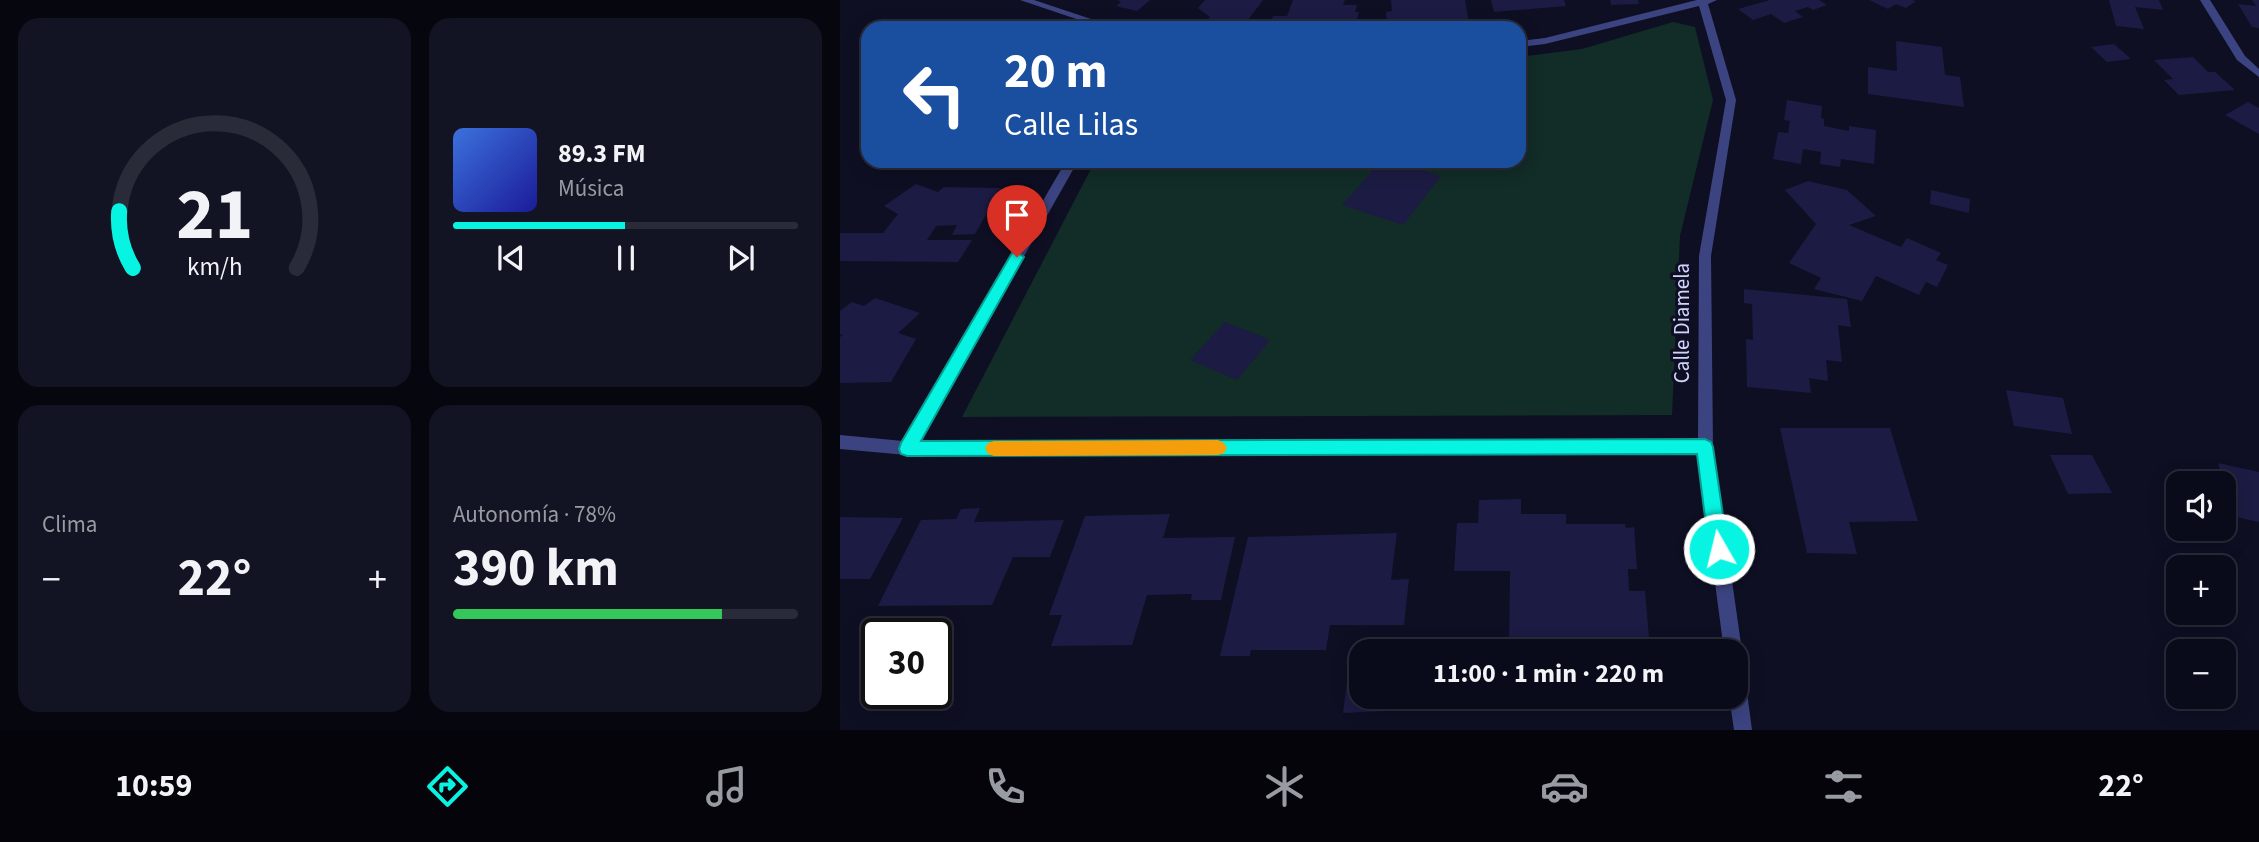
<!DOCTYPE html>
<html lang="es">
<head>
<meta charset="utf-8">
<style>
	:root { --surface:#0a0b1a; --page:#131423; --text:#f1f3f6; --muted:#999ba2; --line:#2a2b39; --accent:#07f4e2 }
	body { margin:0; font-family:"Source Sans 3",sans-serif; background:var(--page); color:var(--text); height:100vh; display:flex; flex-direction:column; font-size:26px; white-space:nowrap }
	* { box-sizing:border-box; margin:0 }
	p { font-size:23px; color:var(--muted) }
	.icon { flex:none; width:38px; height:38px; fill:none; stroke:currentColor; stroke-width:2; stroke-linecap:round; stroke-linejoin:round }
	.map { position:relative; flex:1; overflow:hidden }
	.side { display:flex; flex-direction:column; gap:18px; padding:18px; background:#06060e; width:840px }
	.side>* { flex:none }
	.banner { position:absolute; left:21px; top:21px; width:665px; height:147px; border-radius:21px; box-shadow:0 4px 18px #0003,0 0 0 2px var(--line); background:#1a4fa0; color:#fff; overflow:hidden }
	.tools { position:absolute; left:1326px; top:471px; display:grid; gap:14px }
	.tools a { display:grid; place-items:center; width:70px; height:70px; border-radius:14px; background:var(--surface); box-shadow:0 4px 18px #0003,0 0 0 2px var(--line); font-size:35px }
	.speed { position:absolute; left:21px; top:618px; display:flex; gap:14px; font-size:35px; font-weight:700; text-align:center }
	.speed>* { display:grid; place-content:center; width:91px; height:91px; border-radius:50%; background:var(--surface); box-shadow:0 4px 18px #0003,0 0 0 2px var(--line); line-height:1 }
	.speed .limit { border:4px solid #111; border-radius:10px; background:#fff; color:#111 }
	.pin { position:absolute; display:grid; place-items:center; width:60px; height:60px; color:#fff; margin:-72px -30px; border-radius:50% 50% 50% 0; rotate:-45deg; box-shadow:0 0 7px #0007 }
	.pin .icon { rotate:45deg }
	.me { position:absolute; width:77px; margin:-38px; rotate:352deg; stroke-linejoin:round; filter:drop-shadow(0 0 5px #0008) }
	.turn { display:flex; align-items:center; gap:24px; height:147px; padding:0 28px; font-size:32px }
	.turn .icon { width:91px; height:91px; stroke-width:2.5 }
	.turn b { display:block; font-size:49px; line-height:60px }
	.big { font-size:52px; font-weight:700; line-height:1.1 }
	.side .card { flex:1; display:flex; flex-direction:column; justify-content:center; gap:10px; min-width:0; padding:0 24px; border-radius:21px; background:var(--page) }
	.side .dial { align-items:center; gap:0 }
	.dial svg { height:182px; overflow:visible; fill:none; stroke:var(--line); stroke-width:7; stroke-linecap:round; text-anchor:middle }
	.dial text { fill:var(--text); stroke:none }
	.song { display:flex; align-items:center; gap:21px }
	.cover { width:84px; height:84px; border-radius:10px; background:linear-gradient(135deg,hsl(220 70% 55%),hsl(240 70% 35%)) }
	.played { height:7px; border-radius:4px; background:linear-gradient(90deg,var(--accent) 50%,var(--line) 50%) }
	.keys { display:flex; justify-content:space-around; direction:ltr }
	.heat { display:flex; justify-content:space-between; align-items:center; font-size:38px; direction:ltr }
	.charge { height:10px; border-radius:5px; background:linear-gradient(90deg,#34c759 78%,var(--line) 0) }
	.side .tiles { flex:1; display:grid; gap:18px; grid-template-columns:repeat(2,1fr) }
	.trip { position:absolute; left:509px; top:639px; width:399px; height:70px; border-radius:21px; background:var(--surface); box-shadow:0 4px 18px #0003,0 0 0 2px var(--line); font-weight:700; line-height:70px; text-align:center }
	.dock { display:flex; height:112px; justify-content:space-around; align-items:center; background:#04040a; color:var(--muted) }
	.dock .icon { width:49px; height:49px }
	.dock .on { color:var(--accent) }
	.dock b { font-size:32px; color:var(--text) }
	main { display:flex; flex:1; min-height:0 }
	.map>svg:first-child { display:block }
</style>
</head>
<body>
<main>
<section class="side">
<div class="tiles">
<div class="card dial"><svg viewBox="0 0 100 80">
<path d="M14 69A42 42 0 1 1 86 69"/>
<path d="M14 69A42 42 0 0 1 8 44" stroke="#07f4e2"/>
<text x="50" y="56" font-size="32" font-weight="700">21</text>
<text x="50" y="72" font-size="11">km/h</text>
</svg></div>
<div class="card">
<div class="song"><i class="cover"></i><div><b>89.3 FM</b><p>Música</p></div></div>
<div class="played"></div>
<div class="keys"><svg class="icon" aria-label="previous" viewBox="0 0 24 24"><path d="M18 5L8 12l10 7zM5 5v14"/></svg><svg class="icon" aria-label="pause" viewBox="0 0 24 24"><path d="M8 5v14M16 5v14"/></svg><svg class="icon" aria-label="next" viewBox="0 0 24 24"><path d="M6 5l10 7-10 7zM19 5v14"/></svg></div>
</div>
<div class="card"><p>Clima</p>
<div class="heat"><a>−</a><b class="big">22°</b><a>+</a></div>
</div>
<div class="card"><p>Autonomía · 78%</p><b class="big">390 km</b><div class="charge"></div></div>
</div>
</section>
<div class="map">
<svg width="1419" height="730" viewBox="0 0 1419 730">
	<rect width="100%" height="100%" fill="#0e0f23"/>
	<polygon fill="#122c27" points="833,22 855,27 873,100 840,236 832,415 122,417 255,161 679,161 679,57 742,49"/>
	<g fill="#1c1b43">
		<polygon points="278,0 310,0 297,11 276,6 281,2"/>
		<polygon points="365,0 423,0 408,20 373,26 365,22 370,17 358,8"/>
		<polygon points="453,0 505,0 503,5 517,5 515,12 519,12 517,19 526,19 524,27 428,28 433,16 447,16"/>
		<polygon points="551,0 625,0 630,28 594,28 594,22 547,26 546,12 552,11"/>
		<polygon points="651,0 724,0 726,6 654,12"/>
		<polygon points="770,0 798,0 799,4 771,5"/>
		<polygon points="930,0 979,0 987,5 973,10 968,7 955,11 963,17 944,23 931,14 913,20 898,9"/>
		<polygon points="1029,0 1072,0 1076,1 1066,8 1056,4 1048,9"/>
		<polygon points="1269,0 1319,0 1323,10 1295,7 1304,29 1276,26"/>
		<polygon points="1412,0 1419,0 1419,28 1412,27 1398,4 1416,6"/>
		<polygon points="130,21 134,25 140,23 146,28 114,28"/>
		<polygon points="1056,41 1102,47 1105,75 1120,77 1124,107 1028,94 1028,67 1057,71"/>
		<polygon points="1274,44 1291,59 1267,62 1251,47"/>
		<polygon points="1353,57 1368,72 1375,72 1395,90 1339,95 1324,80 1333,79 1314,60"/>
		<polygon points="947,100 982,106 981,118 984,119 984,126 1009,131 1009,126 1036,130 1034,164 1001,159 1000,167 980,164 981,152 963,149 961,164 933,159 938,132 948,133 950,121 944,120"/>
		<polygon points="1408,102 1419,108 1419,134 1385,115"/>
		<polygon points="541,161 552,161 601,176 563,225 502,205"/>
		<polygon points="968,181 1007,190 1036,216 1009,225 1061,247 1067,238 1101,253 1096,260 1108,265 1097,287 1086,282 1079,295 1036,276 1022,301 974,289 981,278 949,263 976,224 945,190"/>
		<polygon points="76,184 98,192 104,187 161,188 135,234 112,235 117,225 96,226 87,240 132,240 118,262 0,261 0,233 43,233 58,214 44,206"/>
		<polygon points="1091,190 1130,199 1129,213 1090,204"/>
		<polygon points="904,289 1007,299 1011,327 998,325 1002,362 986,360 988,381 969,378 971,393 907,387 906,339 913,340 912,304 904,303"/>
		<polygon points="35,298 80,313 58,333 76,339 51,382 0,383 0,337 3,335 0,334 0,311 12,302 24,306"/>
		<polygon points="385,322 430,340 397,380 350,360"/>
		<polygon points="1166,390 1223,398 1232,434 1174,426"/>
		<polygon points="940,428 1050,428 1078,521 1009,522 1017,554 967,553"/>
		<polygon points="1210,455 1252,455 1272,493 1228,494"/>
		<polygon points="1378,463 1419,472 1419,522 1392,516"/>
		<polygon points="681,499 681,514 726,514 726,524 785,524 786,528 794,527 797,569 788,569 789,591 805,591 809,637 750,637 751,651 680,651 680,644 669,644 670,571 614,571 617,523 638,523 639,500"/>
		<polygon points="140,508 134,522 224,520 210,557 173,557 152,605 38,606 81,520 116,519 121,509"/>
		<polygon points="330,514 323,538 395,537 381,600 351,600 352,594 307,595 292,645 211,646 222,615 209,615 245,516"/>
		<polygon points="0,517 63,518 30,579 0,579"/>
		<polygon points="557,533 551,580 569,579 564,625 490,625 486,650 411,650 410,656 380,656 408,537"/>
		<polygon points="511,653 522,653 522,696 548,696 547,711 503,713"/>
	</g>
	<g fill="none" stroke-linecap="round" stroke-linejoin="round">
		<g fill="#3b4480" fill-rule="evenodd">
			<polygon points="180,0 194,0 278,28 263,28"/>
			<polygon points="857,0 877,0 868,4 896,100 871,256 873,447 902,651 899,657 896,659 896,651 884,651 858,454 67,455 0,449 0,435 63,441 226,161 238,161 79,441 858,440 859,256 886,100 859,6 705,44 679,47 679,41 705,38"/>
			<polygon points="1360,0 1370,0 1405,56 1419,69 1419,77 1397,60"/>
			<polygon points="896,668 902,671 905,677 912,730 894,730 889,696 896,696"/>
		</g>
	</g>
	<polygon fill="#07f4e2" stroke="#059f93" stroke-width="2" points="177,252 184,257 81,441 865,439 871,442 873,447 888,549 885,555 879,558 872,555 869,549 857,454 67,456 61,454 59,449 61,443 172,253"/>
	<polygon fill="#f59e0b" points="378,440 384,443 387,448 384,453 378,455 154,456 148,454 145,448 148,443 154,441"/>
	<g text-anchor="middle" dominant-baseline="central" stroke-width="6" stroke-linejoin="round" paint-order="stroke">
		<g font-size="21" fill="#d1d4fe" stroke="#0e0f23">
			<text transform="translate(842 323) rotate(-90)">Calle Diamela</text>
		</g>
	</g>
</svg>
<div class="tools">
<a><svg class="icon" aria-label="sound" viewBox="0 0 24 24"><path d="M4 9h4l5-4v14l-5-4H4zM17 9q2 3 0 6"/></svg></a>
<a>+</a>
<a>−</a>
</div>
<div class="speed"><div class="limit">30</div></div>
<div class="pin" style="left:177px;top:257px;background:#d93025"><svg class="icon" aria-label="arrive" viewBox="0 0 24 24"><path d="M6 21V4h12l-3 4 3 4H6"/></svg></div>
<svg class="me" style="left:879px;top:549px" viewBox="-20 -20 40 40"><circle r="17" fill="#07f4e2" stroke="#fff" stroke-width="3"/><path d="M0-11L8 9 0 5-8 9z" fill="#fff"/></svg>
<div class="trip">11:00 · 1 min · 220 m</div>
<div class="banner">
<div class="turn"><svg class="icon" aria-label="left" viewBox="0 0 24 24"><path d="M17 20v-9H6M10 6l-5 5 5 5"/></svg><div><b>20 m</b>Calle Lilas</div></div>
</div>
</div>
</main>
<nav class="dock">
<b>10:59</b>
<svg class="icon on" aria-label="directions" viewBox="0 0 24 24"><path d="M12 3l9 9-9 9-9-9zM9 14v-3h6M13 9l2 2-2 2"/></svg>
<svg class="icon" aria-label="music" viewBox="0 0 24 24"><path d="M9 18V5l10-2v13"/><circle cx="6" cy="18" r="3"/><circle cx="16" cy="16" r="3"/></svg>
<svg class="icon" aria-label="phone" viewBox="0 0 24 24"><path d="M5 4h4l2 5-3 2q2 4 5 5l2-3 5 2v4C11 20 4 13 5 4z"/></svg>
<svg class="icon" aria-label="climate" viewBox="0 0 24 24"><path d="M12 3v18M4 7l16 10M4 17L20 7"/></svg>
<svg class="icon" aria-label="car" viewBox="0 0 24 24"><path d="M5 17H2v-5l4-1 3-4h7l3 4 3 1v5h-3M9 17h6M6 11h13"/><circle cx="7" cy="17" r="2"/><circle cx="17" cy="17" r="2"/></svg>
<svg class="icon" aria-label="filters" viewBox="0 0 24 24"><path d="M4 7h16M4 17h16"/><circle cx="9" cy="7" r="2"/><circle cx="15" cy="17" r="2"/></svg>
<b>22°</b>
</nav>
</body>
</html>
